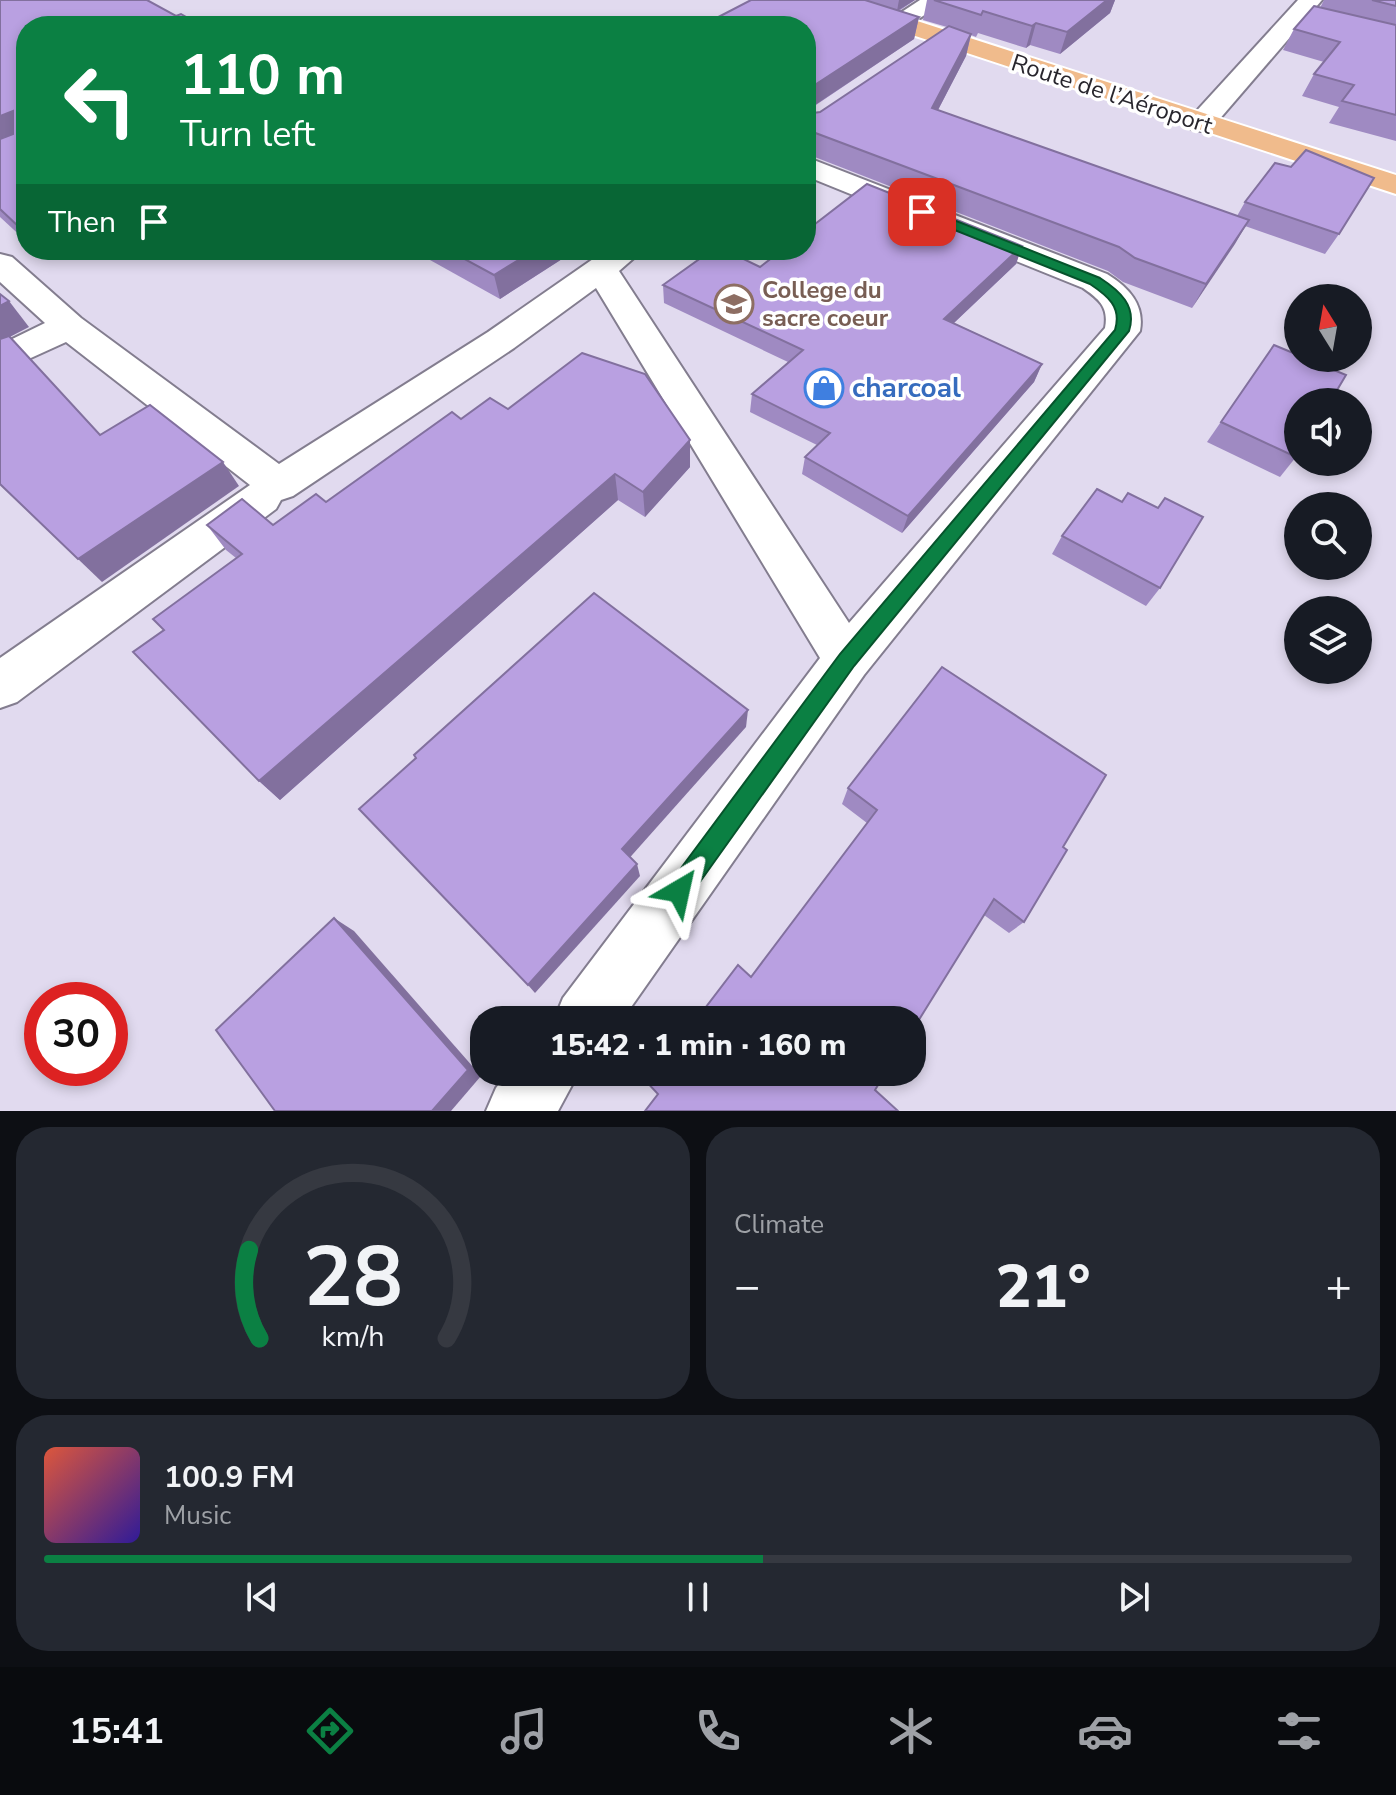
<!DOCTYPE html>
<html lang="en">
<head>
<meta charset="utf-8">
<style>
	:root { --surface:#171b24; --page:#242831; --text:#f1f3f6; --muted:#9ea1a6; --line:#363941; --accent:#0b8043 }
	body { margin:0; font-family:"Nunito Sans",sans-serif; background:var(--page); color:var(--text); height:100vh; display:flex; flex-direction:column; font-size:30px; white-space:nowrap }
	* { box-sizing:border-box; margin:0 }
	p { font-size:26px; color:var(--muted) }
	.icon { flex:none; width:44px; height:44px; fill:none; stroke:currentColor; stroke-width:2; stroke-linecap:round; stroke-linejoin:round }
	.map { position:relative; height:1111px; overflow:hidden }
	.panel { display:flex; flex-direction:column; gap:16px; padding:16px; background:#0d0f14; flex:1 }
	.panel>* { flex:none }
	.guide { position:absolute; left:16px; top:16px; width:800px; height:244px; border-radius:32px; box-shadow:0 4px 12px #0003; background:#0b8043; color:#fff; overflow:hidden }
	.needle { width:52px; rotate:349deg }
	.controls { position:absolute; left:1284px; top:284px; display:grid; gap:16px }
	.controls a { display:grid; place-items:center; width:88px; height:88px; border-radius:50%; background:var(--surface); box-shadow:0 4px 12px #0003; font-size:40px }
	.speed { position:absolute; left:24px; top:982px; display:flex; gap:16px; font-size:40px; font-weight:700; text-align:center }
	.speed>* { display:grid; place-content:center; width:104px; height:104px; border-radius:50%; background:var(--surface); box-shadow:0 4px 12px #0003; line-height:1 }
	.speed .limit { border:12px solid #d22; background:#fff; color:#111 }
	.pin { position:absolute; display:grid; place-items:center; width:68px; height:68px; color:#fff; margin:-34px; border-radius:16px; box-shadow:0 4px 12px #0006 }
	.me { position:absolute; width:88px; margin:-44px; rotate:36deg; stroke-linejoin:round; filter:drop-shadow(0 0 6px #0008) }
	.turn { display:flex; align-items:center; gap:28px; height:168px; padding:0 32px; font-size:36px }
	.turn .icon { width:104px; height:104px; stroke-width:2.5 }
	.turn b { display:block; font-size:56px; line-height:68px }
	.then { display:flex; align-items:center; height:76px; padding:0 32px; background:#0003; gap:16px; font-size:30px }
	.big { font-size:60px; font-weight:800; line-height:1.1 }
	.panel .card { flex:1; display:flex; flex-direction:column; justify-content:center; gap:12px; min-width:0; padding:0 28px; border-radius:32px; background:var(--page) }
	.panel .dial { align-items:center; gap:0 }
	.dial svg { height:208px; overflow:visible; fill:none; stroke:var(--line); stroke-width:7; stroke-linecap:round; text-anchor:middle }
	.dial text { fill:var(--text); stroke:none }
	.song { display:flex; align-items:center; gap:24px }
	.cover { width:96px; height:96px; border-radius:12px; background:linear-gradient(135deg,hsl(10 70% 55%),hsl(250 70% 35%)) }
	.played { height:8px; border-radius:4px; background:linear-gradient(90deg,var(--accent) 55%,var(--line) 55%) }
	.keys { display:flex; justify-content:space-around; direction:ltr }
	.heat { display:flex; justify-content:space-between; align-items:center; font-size:44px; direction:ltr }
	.panel .tiles { flex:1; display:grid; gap:16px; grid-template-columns:1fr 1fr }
	.card:last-child { grid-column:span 2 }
	.trip { position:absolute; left:470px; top:1006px; width:456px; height:80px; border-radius:32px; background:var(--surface); box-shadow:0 4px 12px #0003; font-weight:800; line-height:80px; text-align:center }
	.tabs { display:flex; height:128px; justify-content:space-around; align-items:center; background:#090b0e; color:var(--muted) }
	.tabs .icon { width:56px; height:56px }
	.tabs .active { color:var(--accent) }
	.tabs b { font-size:36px; color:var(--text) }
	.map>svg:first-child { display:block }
</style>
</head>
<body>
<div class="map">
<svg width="1396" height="1111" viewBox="0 0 1396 1111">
	<rect width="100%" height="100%" fill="#e1daef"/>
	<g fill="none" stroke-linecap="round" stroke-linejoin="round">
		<g stroke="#837d8f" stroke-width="4">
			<g id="minor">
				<polygon points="920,0 947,0 905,28 889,28 885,23"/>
				<polygon points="1298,0 1322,0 1211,129 1201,131 1191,129 1187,123 1191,117"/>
				<path d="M806,157L1107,274C1128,287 1145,304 1140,331L864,675L622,1020H554L563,998L820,658L596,288L514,348L293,496L281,500L276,509L17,702L0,708V658L250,485L66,342L0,372V345L45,323L0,282V254L12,257L81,318L279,464L488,332L606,250H643L619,271L849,623L1105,328C1109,307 1099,299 1083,288L806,176Z"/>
				<polygon points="508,1072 579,1072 558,1111 486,1111 496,1088"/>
			</g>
		</g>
		<g stroke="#fff" stroke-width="4">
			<polygon id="major" points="818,0 852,0 1396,175 1396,194 821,5"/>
		</g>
		<use href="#minor" fill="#fff" fill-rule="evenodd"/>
		<use href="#major" fill="#f0bb8c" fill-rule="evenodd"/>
	</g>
	<g fill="#9f8ac2">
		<polygon points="0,0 176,16 202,26 26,26 26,241 0,217"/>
		<polygon points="751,0 915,0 899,11 919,17 914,39 807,111 806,114 820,112 947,27 923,20 927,0 1115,0 1110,13 1060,54 1030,45 1026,48 978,33 976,37 971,35 966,56 938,110 1237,216 1245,202 1339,234 1325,254 1245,226 1192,308 1123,282 1108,271 807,154 806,155 806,26"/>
		<polygon points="1324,0 1396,0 1396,141 1329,123 1339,107 1302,96 1314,74 1324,62 1283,50 1294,29 1320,8"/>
		<polygon points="1022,246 1016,264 954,323 1042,364 1034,382 902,533 802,474 805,457 817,445 750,412 752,394 788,362 664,303 663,285 760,267"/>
		<polygon points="427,250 576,250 500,299 430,260"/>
		<polygon points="1274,345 1296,457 1280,477 1207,442"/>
		<polygon points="508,409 690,440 690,467 645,517 618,500 280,800 259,781 164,630 236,558 226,550 207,525 273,525 326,502 461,419"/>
		<polygon points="1062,536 1160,588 1146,606 1052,554"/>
		<polygon points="848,788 1063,847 1024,922 1009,933 984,915 751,977 867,823 842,804"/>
	</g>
	<g fill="#82709e">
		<polygon points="899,0 915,0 897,11"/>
		<polygon points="1107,0 1115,0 1110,13 1060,54 1067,32"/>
		<polygon points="919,17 914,39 806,111 807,90"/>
		<polygon points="1036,23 1030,45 1026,48 1032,26"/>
		<polygon points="971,34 966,56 927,131 932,108"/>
		<polygon points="13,111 26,132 0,144 0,116"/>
		<polygon points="810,131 807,154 806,155 806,134"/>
		<polygon points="1249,220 1235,244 1192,308 1206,284"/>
		<polygon points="26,223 26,237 18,226"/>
		<polygon points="1022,246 1016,264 939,337 944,319"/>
		<polygon points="535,250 576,250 500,299 494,275"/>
		<polygon points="9,301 29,327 0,342 0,306"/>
		<polygon points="1042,364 1034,382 902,533 908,516"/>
		<polygon points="690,440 690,467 645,517 643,492"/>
		<polygon points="223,462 239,486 102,582 78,559"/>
		<polygon points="615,474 618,500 280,800 259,781"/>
		<polygon points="748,710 746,727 625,863 622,849"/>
		<polygon points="637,864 640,876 535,993 528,985"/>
		<polygon points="334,918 354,931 481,1076 451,1111 432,1111"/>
	</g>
	<g fill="#b9a0e1" stroke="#82709e" stroke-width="2">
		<polygon points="0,0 147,0 176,16 181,14 202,26 26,26 26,223 18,226 0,209 0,139 13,134 13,111 0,116"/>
		<polygon points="751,0 865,0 919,17 807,90 806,114 820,112 949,26 971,34 932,108 1249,220 1206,284 1135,258 1119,247 810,131 806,134 806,26 701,26"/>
		<polygon points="934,0 1107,0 1067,32 1036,23 1032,26 983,11 981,15"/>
		<polygon points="1372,0 1396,0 1396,6"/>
		<polygon points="1314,6 1396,25 1396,115 1342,101 1354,85 1314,74 1340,42 1294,29"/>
		<polygon points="295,20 307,26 279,26"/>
		<polygon points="1306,150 1374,178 1339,234 1245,202 1275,163 1291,167"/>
		<polygon points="867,184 1022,246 944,319 1042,364 908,516 805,457 830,433 752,394 803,350 663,285 712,250 725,250 760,267 782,250 806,250 806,231"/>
		<polygon points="448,250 535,250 494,275"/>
		<polygon points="0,294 9,301 0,306"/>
		<polygon points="9,336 100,435 150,405 223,462 78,559 0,484 0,339"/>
		<polygon points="1274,345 1298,355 1298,358 1305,358 1346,375 1330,402 1298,402 1298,455 1296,457 1221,422"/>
		<polygon points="582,353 645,374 690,440 643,492 615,474 259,781 133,652 164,630 153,619 242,554 207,525 242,499 273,525 316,494 326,502 452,412 461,419 490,398 508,409"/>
		<polygon points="1097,489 1122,502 1128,493 1158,508 1165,498 1203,517 1160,588 1062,536"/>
		<polygon points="594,593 748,710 622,849 637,864 528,985 359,809 416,758 414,755"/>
		<polygon points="942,667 1106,775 1063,847 1067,850 1024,922 994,899 912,1031 912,1020 696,1020 738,965 751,977 877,810 848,788"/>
		<polygon points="334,918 468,1070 432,1111 275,1111 216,1030"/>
		<polygon points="646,1072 886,1072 875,1090 898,1111 645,1111 658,1094 642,1077"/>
	</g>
	<path fill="#0b8043" stroke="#07532c" stroke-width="2" d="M917,209H926L1100,278C1120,291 1137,306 1129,331L854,666L687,900L679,903L670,900L667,891L670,883L840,654L1115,330C1122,307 1108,296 1090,284L917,215Z"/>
	<defs>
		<g id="school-ring" transform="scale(2)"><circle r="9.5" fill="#fff" stroke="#8d6e63" stroke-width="1.5"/><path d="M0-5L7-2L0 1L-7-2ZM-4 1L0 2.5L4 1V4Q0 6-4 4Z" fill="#8d6e63"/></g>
		<g id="shop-ring" transform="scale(2)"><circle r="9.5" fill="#fff" stroke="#3f7fe0" stroke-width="1.5"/><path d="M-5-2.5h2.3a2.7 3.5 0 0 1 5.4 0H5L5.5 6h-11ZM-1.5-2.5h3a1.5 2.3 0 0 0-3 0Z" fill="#3f7fe0"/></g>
	</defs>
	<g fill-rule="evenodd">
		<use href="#school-ring" x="734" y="304"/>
		<use href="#shop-ring" x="824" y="388"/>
	</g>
	<g text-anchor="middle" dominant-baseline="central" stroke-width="7" stroke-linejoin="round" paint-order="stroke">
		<g font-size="24" fill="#28262d" stroke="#fff">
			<text transform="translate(1112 94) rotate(18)">Route de l’Aéroport</text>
		</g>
		<g font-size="24" font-weight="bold" fill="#785e54" stroke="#fff" text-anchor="start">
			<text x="762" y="290">College du<tspan x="762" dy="28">sacre coeur</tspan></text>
		</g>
		<g font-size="28" font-weight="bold" fill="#366cbe" stroke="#fff" text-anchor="start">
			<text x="852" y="388">charcoal</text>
		</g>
	</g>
</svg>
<div class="controls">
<a><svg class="needle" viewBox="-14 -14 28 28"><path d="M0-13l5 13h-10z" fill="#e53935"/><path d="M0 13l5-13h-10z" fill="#9ea1a6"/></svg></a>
<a><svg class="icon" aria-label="sound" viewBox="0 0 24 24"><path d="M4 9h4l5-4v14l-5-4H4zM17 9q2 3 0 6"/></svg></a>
<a><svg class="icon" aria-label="search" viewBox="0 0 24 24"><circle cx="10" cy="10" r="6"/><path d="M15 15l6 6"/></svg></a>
<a><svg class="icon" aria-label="layers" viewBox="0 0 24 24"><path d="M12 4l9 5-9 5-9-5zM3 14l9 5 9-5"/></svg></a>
</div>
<div class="speed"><div class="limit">30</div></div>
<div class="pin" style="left:922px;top:212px;background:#d93025"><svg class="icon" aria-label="arrive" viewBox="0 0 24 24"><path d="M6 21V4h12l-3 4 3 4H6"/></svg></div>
<svg class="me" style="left:679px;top:891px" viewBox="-20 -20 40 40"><path d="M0-17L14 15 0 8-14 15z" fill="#0b8043" stroke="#fff" stroke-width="4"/></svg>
<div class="trip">15:42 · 1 min · 160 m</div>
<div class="guide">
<div class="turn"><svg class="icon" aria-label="left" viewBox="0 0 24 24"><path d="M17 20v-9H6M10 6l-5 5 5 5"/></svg><div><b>110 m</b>Turn left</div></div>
<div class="then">Then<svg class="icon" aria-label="arrive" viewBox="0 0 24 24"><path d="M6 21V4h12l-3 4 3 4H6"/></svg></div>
</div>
</div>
<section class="panel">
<div class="tiles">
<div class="card dial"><svg viewBox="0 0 100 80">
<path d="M14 69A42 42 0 1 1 86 69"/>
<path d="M14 69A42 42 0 0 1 10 35" stroke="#0b8043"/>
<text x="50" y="56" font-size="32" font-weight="700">28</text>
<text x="50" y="72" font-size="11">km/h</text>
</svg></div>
<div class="card"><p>Climate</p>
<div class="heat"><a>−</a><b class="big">21°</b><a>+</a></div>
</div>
<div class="card">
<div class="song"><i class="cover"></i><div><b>100.9 FM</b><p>Music</p></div></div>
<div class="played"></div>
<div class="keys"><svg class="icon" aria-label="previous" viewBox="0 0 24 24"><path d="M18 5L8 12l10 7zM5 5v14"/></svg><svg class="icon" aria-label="pause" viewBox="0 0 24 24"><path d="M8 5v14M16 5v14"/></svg><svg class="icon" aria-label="next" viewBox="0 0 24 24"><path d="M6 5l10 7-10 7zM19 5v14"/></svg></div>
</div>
</div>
</section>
<nav class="tabs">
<b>15:41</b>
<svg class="icon active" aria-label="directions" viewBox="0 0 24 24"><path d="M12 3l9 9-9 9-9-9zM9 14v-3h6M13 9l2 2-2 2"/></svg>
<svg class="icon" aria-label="music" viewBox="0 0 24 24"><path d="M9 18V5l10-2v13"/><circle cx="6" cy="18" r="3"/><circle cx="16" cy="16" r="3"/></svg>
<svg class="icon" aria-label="phone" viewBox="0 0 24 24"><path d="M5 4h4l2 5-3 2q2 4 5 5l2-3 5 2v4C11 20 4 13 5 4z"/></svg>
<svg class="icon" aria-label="climate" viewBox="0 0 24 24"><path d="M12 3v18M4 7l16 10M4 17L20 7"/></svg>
<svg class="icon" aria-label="car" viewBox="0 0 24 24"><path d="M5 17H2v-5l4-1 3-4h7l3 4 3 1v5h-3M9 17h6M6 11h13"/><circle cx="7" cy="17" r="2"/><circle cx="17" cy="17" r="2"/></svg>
<svg class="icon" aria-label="filters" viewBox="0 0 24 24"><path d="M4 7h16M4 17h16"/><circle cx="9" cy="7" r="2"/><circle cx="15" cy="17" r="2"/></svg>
</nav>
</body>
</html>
